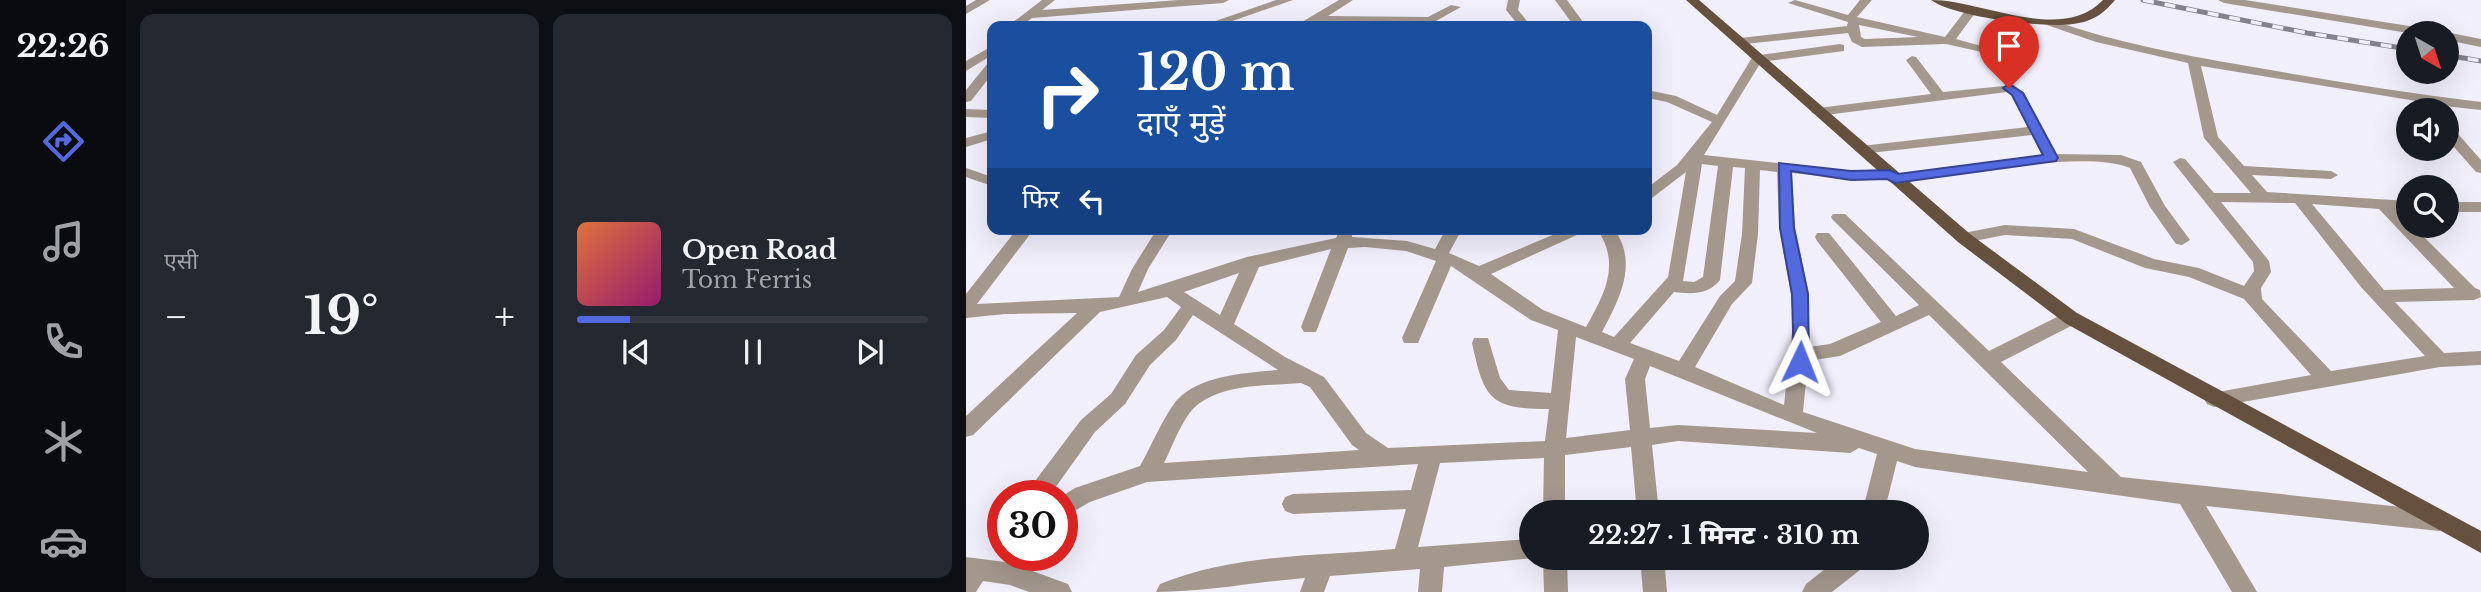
<!DOCTYPE html>
<html lang="hi">
<head>
<meta charset="utf-8">
<style>
	:root { --surface:#171b24; --page:#242831; --text:#f1f3f6; --muted:#9ea1a6; --line:#363941; --accent:#5369df }
	body { margin:0; font-family:"Libre Baskerville","Noto Sans Devanagari",serif; background:var(--page); color:var(--text); height:100vh; display:flex; flex-direction:column; font-size:26px; white-space:nowrap }
	* { box-sizing:border-box; margin:0 }
	p { font-size:23px; color:var(--muted) }
	.icon { flex:none; width:38px; height:38px; fill:none; stroke:currentColor; stroke-width:2; stroke-linecap:round; stroke-linejoin:round }
	.map { position:relative; flex:1; overflow:hidden }
	.drawer { display:flex; flex-direction:column; gap:14px; padding:14px; background:#0d0f14; width:840px }
	.drawer>* { flex:none }
	.guide { position:absolute; left:21px; top:21px; width:665px; height:214px; border-radius:14px; box-shadow:0 7px 28px #0002; background:#1a4fa0; color:#fff; overflow:hidden }
	.needle { width:46px; rotate:141deg }
	.controls { position:absolute; left:1430px; top:21px; display:grid; gap:14px }
	.controls a { display:grid; place-items:center; width:63px; height:63px; border-radius:50%; background:var(--surface); box-shadow:0 7px 28px #0002; font-size:35px }
	.speed { position:absolute; left:21px; top:480px; display:flex; gap:14px; font-size:35px; font-weight:700; text-align:center }
	.speed>* { display:grid; place-content:center; width:91px; height:91px; border-radius:50%; background:var(--surface); box-shadow:0 7px 28px #0002; line-height:1 }
	.speed .limit { border:10px solid #d22; background:#fff; color:#111 }
	.pin { position:absolute; display:grid; place-items:center; width:60px; height:60px; color:#fff; margin:-72px -30px; border-radius:50% 50% 50% 0; rotate:-45deg; box-shadow:0 0 7px #0007 }
	.pin .icon { rotate:45deg }
	.me { position:absolute; width:77px; margin:-38px; rotate:2deg; stroke-linejoin:round; filter:drop-shadow(0 0 5px #0008) }
	.turn { display:flex; align-items:center; gap:24px; height:147px; padding:0 35px; font-size:32px }
	.turn .icon { width:91px; height:91px; stroke-width:2.5 }
	.turn b { display:block; font-size:49px; line-height:60px }
	.then { display:flex; align-items:center; height:66px; padding:0 35px; background:#0003; gap:14px; font-size:26px }
	.big { font-size:52px; font-weight:800; line-height:1.1 }
	.drawer .widget { flex:1; display:flex; flex-direction:column; justify-content:center; gap:10px; min-width:0; padding:0 24px; border-radius:14px; background:var(--page) }
	.song { display:flex; align-items:center; gap:21px }
	.cover { width:84px; height:84px; border-radius:10px; background:linear-gradient(135deg,hsl(20 70% 55%),hsl(320 70% 35%)) }
	.played { height:7px; border-radius:4px; background:linear-gradient(90deg,var(--accent) 15%,var(--line) 15%) }
	.keys { display:flex; justify-content:space-around; direction:ltr }
	.heat { display:flex; justify-content:space-between; align-items:center; font-size:38px; direction:ltr }
	.drawer .tiles { flex:1; display:grid; gap:14px; grid-template-columns:repeat(2,1fr) }
	.trip { position:absolute; left:553px; top:500px; width:410px; height:70px; border-radius:35px; background:var(--surface); box-shadow:0 7px 28px #0002; font-weight:800; line-height:70px; text-align:center }
	main { display:flex; flex:1; min-height:0 }
	.dock { display:flex; flex-direction:column; width:126px; justify-content:space-around; align-items:center; background:#090b0e; color:var(--muted) }
	.dock .icon { width:49px; height:49px }
	.dock .active { color:var(--accent) }
	.dock b { font-size:32px; color:var(--text) }
	.map>svg:first-child { display:block }
</style>
</head>
<body>
<main>
<nav class="dock">
<b>22:26</b>
<svg class="icon active" aria-label="directions" viewBox="0 0 24 24"><path d="M12 3l9 9-9 9-9-9zM9 14v-3h6M13 9l2 2-2 2"/></svg>
<svg class="icon" aria-label="music" viewBox="0 0 24 24"><path d="M9 18V5l10-2v13"/><circle cx="6" cy="18" r="3"/><circle cx="16" cy="16" r="3"/></svg>
<svg class="icon" aria-label="phone" viewBox="0 0 24 24"><path d="M5 4h4l2 5-3 2q2 4 5 5l2-3 5 2v4C11 20 4 13 5 4z"/></svg>
<svg class="icon" aria-label="climate" viewBox="0 0 24 24"><path d="M12 3v18M4 7l16 10M4 17L20 7"/></svg>
<svg class="icon" aria-label="car" viewBox="0 0 24 24"><path d="M5 17H2v-5l4-1 3-4h7l3 4 3 1v5h-3M9 17h6M6 11h13"/><circle cx="7" cy="17" r="2"/><circle cx="17" cy="17" r="2"/></svg>
</nav>
<section class="drawer">
<div class="tiles">
<div class="widget"><p>एसी</p>
<div class="heat"><a>−</a><b class="big">19°</b><a>+</a></div>
</div>
<div class="widget">
<div class="song"><i class="cover"></i><div><b>Open Road</b><p>Tom Ferris</p></div></div>
<div class="played"></div>
<div class="keys"><svg class="icon" aria-label="previous" viewBox="0 0 24 24"><path d="M18 5L8 12l10 7zM5 5v14"/></svg><svg class="icon" aria-label="pause" viewBox="0 0 24 24"><path d="M8 5v14M16 5v14"/></svg><svg class="icon" aria-label="next" viewBox="0 0 24 24"><path d="M6 5l10 7-10 7zM19 5v14"/></svg></div>
</div>
</div>
</section>
<div class="map">
<svg width="1515" height="592" viewBox="0 0 1515 592">
	<rect width="100%" height="100%" fill="#f2effd"/>
	<g fill="none" stroke-linecap="round" stroke-linejoin="round">
		<g fill="#a4988d" fill-rule="evenodd">
			<polygon points="10,0 24,0 0,14 0,6"/>
			<polygon points="76,0 89,0 76,10 213,0 263,0 257,3 66,18 55,26 42,26"/>
			<polygon points="310,0 327,0 252,26 235,26"/>
			<polygon points="373,0 387,0 362,16 462,17 485,5 495,7 461,26 450,26 450,23 350,22 343,26 329,26"/>
			<polygon points="542,0 554,0 552,10 565,26 553,26 540,10"/>
			<polygon points="589,0 601,0 620,26 608,26"/>
			<path d="M829,0L882,15L894,0H906L891,17L979,37L1002,7H1010L1012,9L990,39L1026,49L1020,53L980,44L896,47L886,42L882,33L770,45L768,42L774,38L881,26L882,22L822,3ZM893,25L952,37L899,39L895,37Z"/>
			<polygon points="1252,0 1279,0 1462,29 1468,33 1442,33 1258,3"/>
			<path d="M1078,20H1086C1153,44 1223,56 1293,68C1367,81 1441,93 1515,102V110L1487,107L1235,66L1252,137L1278,166L1365,171L1372,175L1365,179L1286,175L1301,192L1442,201V211L1432,210L1442,220V226H1447L1509,288L1514,290L1515,297L1508,300L1429,302L1478,353L1515,351V365L1474,367L1248,407L1241,404L1238,399L1241,394L1345,375L1278,299L1223,277L1179,268L1106,239L1039,235L998,243L992,242L990,238L992,234L1039,225L1108,229L1188,259L1233,268L1278,286L1288,271L1287,262L1207,162L1214,158L1219,159L1248,193H1285L1238,138L1222,63L1130,42L1078,24ZM1255,202L1329,203L1395,287L1459,356L1365,371L1296,299L1295,288L1305,272L1303,261ZM1346,204L1413,209L1488,288L1418,290Z"/>
			<polygon points="1480,32 1515,39 1515,47 1480,40 1480,33 1477,33"/>
			<path d="M874,44L878,45V51L795,62L738,155L885,171L924,170L931,174L1076,155L1066,135L895,154L888,150L895,146L1062,127L1046,95L1041,92L852,116L845,112L852,108L965,94L940,60L946,56L950,57L977,92L1048,85L1058,93L1090,154L1155,155L1175,162L1199,206L1224,240L1216,245L1210,244L1184,207L1164,168C1117,149 984,176 929,183L922,179H885L826,173L829,228L843,294V347L864,344L915,322L851,241L849,237L851,233H863L930,316L953,305L867,220L865,217L867,214H879L1023,351L1099,313H1111L1114,318L1111,323L1035,362L1155,477L1473,511L1481,514L1484,521L1481,528L1473,531L1240,506L1291,592H1266L1214,504L949,467L931,461L918,513H896L911,454L893,448L884,453L712,441L686,445L693,513H671L665,447L599,455V513H577L578,458L474,463L452,547L565,539V558H568L478,567L476,592H452L454,569L364,576L358,592H334L339,578C289,582 240,592 190,592L194,584C267,554 351,556 429,549L440,509L327,514L319,511L316,504L319,497L327,494L445,490L452,464L181,482L124,502L96,518V496L109,488L174,466C184,449 199,413 212,399C235,375 281,373 312,370L227,315L210,340L184,365L159,404L129,432L84,495H65L66,485L115,420L145,394L170,355L198,330L215,307L201,297L134,312L7,435L0,437V416L111,313L39,314L0,318V294L51,229H68L11,304L153,297L166,269L191,229H207L182,269L172,292L281,257L370,238L374,229H386V237L441,241L469,249L480,229H496L483,253L513,266L601,229H624L525,274L577,310L620,327C639,293 655,264 631,229H648C673,263 653,300 636,332L648,337L702,277L720,172L686,198L681,200V188L711,165L746,122L701,102L681,98V90L710,96L751,115L787,56ZM736,164L752,166L737,277L728,282L717,281ZM767,167L779,168L776,234L769,281L754,296L713,361L664,343L708,292C726,294 742,295 754,280ZM794,170L811,172L813,228L825,294L827,324L818,405L729,367L766,304L786,283L792,234ZM399,247L440,251L470,261L436,338L438,343H452L485,266L565,320L592,330L585,393L543,390L534,378L522,338H508L506,343C518,399 524,409 583,409L579,441L422,448L400,433L358,377L319,357L268,324L293,267L365,249L335,327L338,332H350L382,248ZM273,273L254,315L218,292ZM963,315L1122,472L949,449L837,412L842,361L874,356ZM610,337L668,359L659,379L664,430L600,438ZM684,366L851,433L712,425L684,428L679,379ZM335,383L344,387L386,445L393,450L198,463C206,447 214,424 226,410C251,383 302,386 335,383Z"/>
			<polygon points="26,46 26,55 0,71 0,61"/>
			<polygon points="26,62 26,74 5,101 0,102 0,90 22,63"/>
			<polygon points="0,109 26,110 26,118 0,117"/>
			<polygon points="1480,125 1485,126 1515,160 1515,173 1510,172 1480,138"/>
			<polygon points="26,131 26,139 0,147 0,138"/>
			<polygon points="0,168 26,177 26,186 0,177"/>
			<rect x="1480" y="202" width="35" height="10"/>
			<polygon points="44,555 69,555 61,569 102,584 106,592 63,592 44,585 17,581 10,592 0,592 0,557 39,562"/>
			<polygon points="577,558 601,558 602,592 578,592"/>
			<polygon points="674,558 698,558 701,592 677,592"/>
			<polygon points="873,558 902,558 899,566 866,592 836,592 840,584"/>
		</g>
		<g fill="#65513d" fill-rule="evenodd">
			<polygon points="720,0 733,0 1004,234 1111,313 1515,531 1515,553 1099,323 992,242"/>
			<path d="M965,0C1017,0 1095,44 1137,0H1149C1139,12 1129,20 1113,23C1085,30 988,17 965,0Z"/>
		</g>
		<g stroke="#84818e" stroke-width="5">
			<g id="rail">
				<polyline points="1177,0 1341,33 1442,49"/>
				<polyline points="1480,55 1515,61"/>
			</g>
		</g>
		<use href="#rail" stroke="#f2effd" stroke-width="3.5" stroke-dasharray="11" stroke-linecap="butt"/>
	</g>
	<polygon fill="#5369df" stroke="#364491" stroke-width="2" points="1043,84 1057,93 1092,158 1090,161 929,183 921,179 885,180 825,171 828,228 842,294 843,362 834,368 828,366 826,294 814,228 813,163 885,171 924,170 932,174 1077,155 1046,95 1037,88"/>
</svg>
<div class="controls">
<a><svg class="needle" viewBox="-14 -14 28 28"><path d="M0-13l5 13h-10z" fill="#e53935"/><path d="M0 13l5-13h-10z" fill="#9ea1a6"/></svg></a>
<a><svg class="icon" aria-label="sound" viewBox="0 0 24 24"><path d="M4 9h4l5-4v14l-5-4H4zM17 9q2 3 0 6"/></svg></a>
<a><svg class="icon" aria-label="search" viewBox="0 0 24 24"><circle cx="10" cy="10" r="6"/><path d="M15 15l6 6"/></svg></a>
</div>
<div class="speed"><div class="limit">30</div></div>
<div class="pin" style="left:1043px;top:88px;background:#d93025"><svg class="icon" aria-label="arrive" viewBox="0 0 24 24"><path d="M6 21V4h12l-3 4 3 4H6"/></svg></div>
<svg class="me" style="left:834px;top:362px" viewBox="-20 -20 40 40"><path d="M0-17L14 15 0 8-14 15z" fill="#5369df" stroke="#fff" stroke-width="4"/></svg>
<div class="trip">22:27 · 1 मिनट · 310 m</div>
<div class="guide">
<div class="turn"><svg class="icon" aria-label="right" viewBox="0 0 24 24"><path d="M7 20v-9h11M14 6l5 5-5 5"/></svg><div><b>120 m</b>दाएँ मुड़ें</div></div>
<div class="then">फिर<svg class="icon" aria-label="left" viewBox="0 0 24 24"><path d="M17 20v-9H6M10 6l-5 5 5 5"/></svg></div>
</div>
</div>
</main>
</body>
</html>
